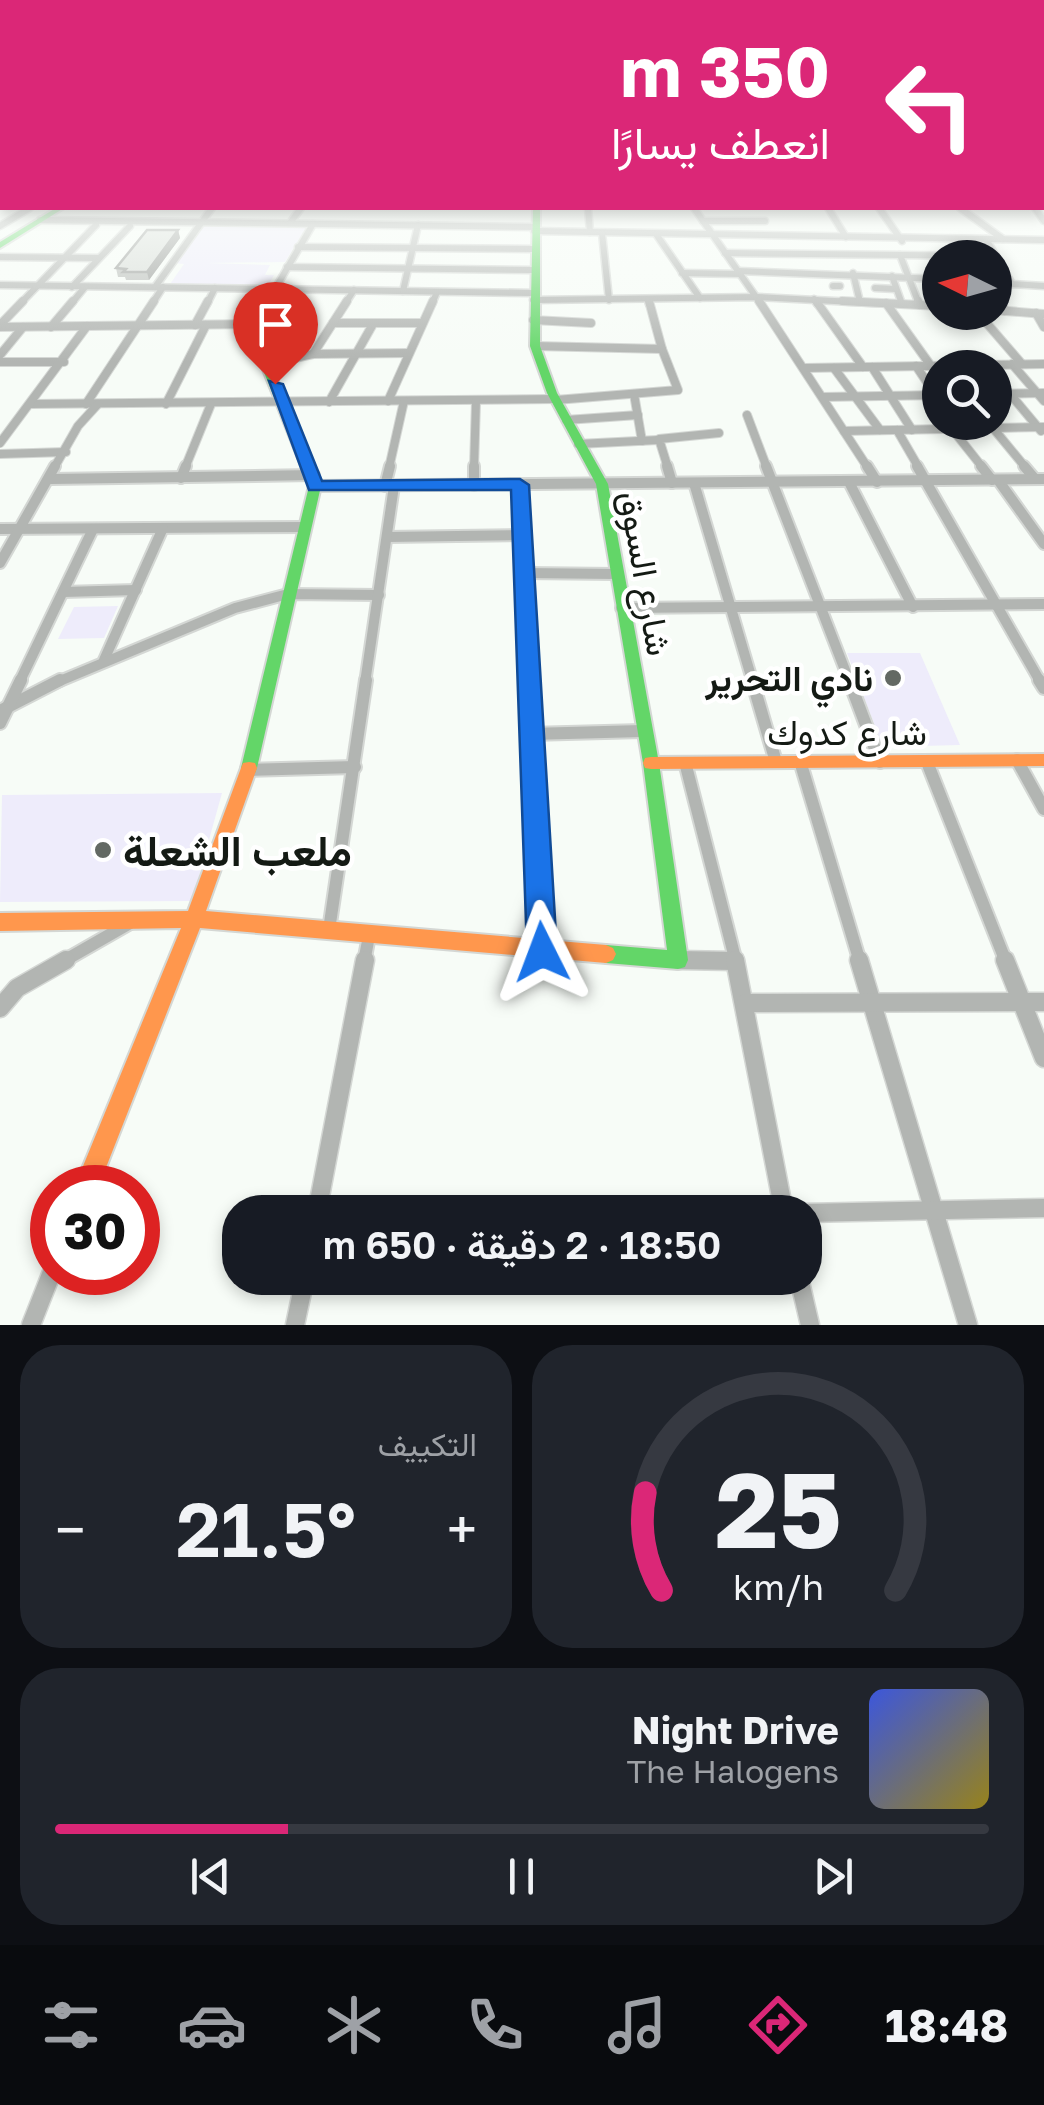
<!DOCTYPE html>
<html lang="ar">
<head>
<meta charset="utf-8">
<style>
	:root { --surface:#171b24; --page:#20242c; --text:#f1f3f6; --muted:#9ea1a6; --line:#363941; --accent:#db2777 }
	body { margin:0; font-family:"Golos Text",Vazirmatn,sans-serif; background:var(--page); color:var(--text); direction:rtl; height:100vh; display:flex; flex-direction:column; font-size:38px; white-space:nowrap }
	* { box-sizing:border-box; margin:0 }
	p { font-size:32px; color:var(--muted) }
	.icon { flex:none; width:55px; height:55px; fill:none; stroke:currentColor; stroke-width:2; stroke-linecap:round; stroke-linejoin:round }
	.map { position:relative; height:1325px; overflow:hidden; direction:ltr }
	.sheet { display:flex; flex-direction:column; gap:20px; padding:20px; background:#0d0f14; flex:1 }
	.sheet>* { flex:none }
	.top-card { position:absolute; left:0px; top:0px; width:1045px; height:210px; box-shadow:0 5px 15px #0003; direction:rtl; background:#db2777; color:#fff; overflow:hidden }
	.needle { width:65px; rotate:275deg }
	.tools { position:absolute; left:922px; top:240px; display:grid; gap:20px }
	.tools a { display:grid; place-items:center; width:90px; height:90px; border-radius:50%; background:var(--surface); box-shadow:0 5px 15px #0003; font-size:50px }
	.speed { position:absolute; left:30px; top:1165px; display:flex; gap:20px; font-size:50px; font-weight:700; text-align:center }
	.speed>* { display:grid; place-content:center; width:130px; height:130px; border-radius:50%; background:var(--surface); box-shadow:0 5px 15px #0003; line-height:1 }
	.speed .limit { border:15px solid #d22; background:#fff; color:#111 }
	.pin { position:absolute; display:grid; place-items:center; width:85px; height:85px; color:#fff; margin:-102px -42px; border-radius:50% 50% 50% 0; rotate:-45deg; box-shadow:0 0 10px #0007 }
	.pin .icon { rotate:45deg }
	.me { position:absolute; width:110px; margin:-55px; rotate:357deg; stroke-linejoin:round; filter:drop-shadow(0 0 8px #0008) }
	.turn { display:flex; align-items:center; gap:35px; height:210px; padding:0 50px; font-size:45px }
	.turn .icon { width:130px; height:130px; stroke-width:2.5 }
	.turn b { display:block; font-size:70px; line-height:85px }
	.big { font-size:75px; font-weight:600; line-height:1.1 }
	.sheet .widget { flex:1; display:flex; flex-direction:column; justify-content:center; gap:15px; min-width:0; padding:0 35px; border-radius:40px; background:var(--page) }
	.sheet .dial { align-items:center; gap:0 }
	.dial svg { height:260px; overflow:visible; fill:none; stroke:var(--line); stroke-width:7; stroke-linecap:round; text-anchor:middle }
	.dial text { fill:var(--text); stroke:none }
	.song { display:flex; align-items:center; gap:30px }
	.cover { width:120px; height:120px; border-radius:15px; background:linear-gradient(135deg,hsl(230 70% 55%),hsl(50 70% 35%)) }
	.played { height:10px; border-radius:5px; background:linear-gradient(90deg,var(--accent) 25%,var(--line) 25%) }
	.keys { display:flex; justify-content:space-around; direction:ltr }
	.heat { display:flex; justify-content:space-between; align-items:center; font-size:55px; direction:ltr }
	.sheet .tiles { flex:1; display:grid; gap:20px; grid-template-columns:1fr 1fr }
	.widget:last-child { grid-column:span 2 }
	.trip { position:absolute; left:222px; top:1195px; width:600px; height:100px; border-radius:40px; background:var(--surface); box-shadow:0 5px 15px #0003; font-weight:600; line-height:100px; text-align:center; direction:rtl }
	.dock { display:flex; height:160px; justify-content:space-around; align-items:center; background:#090b0e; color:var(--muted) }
	.dock .icon { width:70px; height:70px }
	.dock .on { color:var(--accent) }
	.dock b { font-size:45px; color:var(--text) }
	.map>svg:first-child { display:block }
</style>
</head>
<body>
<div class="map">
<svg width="1044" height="1325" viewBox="0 0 1044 1325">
	<rect width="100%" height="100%" fill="#f7fcf7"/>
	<g fill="#eeecfb">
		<polygon points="201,225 307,226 285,262 206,263 270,265 265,275 274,275 268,286 170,284 184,264 175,263"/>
		<polygon points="118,606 104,638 58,639 74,607"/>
		<polygon points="847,653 920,653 960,745 883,747"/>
		<polygon points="222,793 192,901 0,902 2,795"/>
	</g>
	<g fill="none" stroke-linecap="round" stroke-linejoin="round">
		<g stroke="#d4d7d4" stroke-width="9">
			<g id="street-far4">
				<polyline points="588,208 590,232"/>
				<polyline points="694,208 761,304"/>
				<polyline points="828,208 846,237"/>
				<polyline points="879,208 902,241"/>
				<polyline points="960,208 1003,239"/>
				<polyline points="1035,208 1044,221"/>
				<polyline points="40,220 534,227"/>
				<polyline points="703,221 765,221"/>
				<polyline points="290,223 301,208"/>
				<polyline points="0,226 30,208"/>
				<polyline points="534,231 1044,240"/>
				<polyline points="602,233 609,300"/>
				<polyline points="656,234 700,298"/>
				<polyline points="986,239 1012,284"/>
				<polyline points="298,247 533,249"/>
				<polyline points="725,253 996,256"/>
				<polyline points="900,255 919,304"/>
				<polyline points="0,257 98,258"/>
				<polyline points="287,267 533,270"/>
				<polyline points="738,271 940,279"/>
				<polyline points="682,273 741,274"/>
				<polyline points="853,273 860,302"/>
				<polyline points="892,276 902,304"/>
				<polyline points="995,283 1044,286"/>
				<polyline points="0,285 533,293"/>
				<polyline points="833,286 840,286"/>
				<polyline points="72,287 130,226"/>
				<polyline points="155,287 212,208"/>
				<polyline points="875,288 896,289"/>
				<polyline points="275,289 313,224"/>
				<polyline points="995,289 1002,304"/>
				<polyline points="403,291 418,225"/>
				<polyline points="648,299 649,304"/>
				<polyline points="814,299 817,304"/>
				<polyline points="533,300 757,297 893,304"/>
				<polyline points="20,304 96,225"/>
				<polyline points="71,304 85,287"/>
				<polyline points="152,304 163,287"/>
				<polyline points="207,304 215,288"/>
				<polyline points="345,304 354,290"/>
				<polyline points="432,304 437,292"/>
			</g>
		</g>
		<g stroke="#d4d7d4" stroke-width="10">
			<g id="street-far3">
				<polyline points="759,301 868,468"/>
				<polyline points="816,301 863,367"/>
				<polyline points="842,301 940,306"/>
				<polyline points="918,301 920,305"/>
				<polyline points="1001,301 1005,311"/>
				<polyline points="886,303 931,366"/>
				<polyline points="995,310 1044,314"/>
				<polyline points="977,312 1022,364"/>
				<polyline points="1036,313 1044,327"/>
				<polyline points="533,320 591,323"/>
				<polyline points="333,323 421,323"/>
				<polyline points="0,325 23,301"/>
				<polyline points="195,325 208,301"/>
				<polyline points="0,327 265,324"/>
				<polyline points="51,327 73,301"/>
				<polyline points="535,346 662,349 649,301"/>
				<polyline points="313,354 347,301"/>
				<polyline points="0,355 23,327"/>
				<polyline points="0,362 64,362"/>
				<polyline points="267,364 313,354 409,353"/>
				<polyline points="1012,364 1044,401"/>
				<polyline points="916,366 939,400"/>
				<polyline points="872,367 912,430"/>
				<polyline points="804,368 1044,364"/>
				<polyline points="834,368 880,430"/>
				<polyline points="995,376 1041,431"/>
				<polyline points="634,394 642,441"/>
				<polyline points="995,394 1044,393"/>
				<polyline points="823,397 940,395"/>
				<polyline points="556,400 678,390 662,349"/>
				<polyline points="388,401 433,301"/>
				<polyline points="329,402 373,324"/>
				<polyline points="31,404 555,399"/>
				<polyline points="86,404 154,301"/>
				<polyline points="166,404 206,325"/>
				<polyline points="747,415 767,468"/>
				<polyline points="566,420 638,415"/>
				<polyline points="993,428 1026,468"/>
				<polyline points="952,429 983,468"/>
				<polyline points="897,430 919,468"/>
				<polyline points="844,431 1044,427"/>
				<polyline points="0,443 87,326"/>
				<polyline points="578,444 658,440"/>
				<polyline points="0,454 66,452"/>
				<polyline points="54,468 78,426 98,404"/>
				<polyline points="185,468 211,404"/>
				<polyline points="389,468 404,401"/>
				<polyline points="474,468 476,401"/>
				<polyline points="668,468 659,439 719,433"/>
			</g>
		</g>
		<g stroke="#d4d7d4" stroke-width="14">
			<g id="street-far2">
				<polyline points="667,466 672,483"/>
				<polyline points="766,466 850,683"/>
				<polyline points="867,466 877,482"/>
				<polyline points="917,466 1041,683"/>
				<polyline points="981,466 992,480"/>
				<polyline points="1024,466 1035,479"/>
				<polyline points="181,478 186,466"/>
				<polyline points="51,479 314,475"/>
				<polyline points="998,480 1044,544"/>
				<polyline points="849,482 913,607"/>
				<polyline points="694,483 753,683"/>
				<polyline points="474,485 474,466"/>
				<polyline points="520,485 529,683"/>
				<polyline points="315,486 1044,479"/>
				<polyline points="385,486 390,466"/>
				<polyline points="0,529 306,527"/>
				<polyline points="387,537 522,535"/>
				<polyline points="0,563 55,466"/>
				<polyline points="524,573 616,574"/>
				<polyline points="63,592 136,590"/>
				<polyline points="621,608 1044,604"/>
				<polyline points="104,660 163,528"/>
				<polyline points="19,683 93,529"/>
				<polyline points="55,683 235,608 288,594 379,595"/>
				<polyline points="365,683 394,486"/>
			</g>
		</g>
		<g stroke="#d4d7d4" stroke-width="16">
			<g id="street-far1">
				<polyline points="529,680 542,952"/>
				<polyline points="752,680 776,762"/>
				<polyline points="849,680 880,762"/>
				<polyline points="1039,680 1044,688"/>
				<polyline points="0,711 60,680"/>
				<polyline points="0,723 21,680"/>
				<polyline points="530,734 642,731"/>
				<polyline points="1017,760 1044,809"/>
				<polyline points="800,761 860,962"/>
				<polyline points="927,762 1006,962"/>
				<polyline points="686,766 736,962"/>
				<polyline points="248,770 355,767"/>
				<polyline points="329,930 366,680"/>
				<polyline points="678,960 735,961"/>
				<polyline points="62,962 130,923"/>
				<polyline points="364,962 369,936"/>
			</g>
		</g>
		<g stroke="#d4d7d4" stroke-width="21">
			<g id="street">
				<polyline points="678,960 735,961"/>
				<polyline points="735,960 784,1212"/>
				<polyline points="859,960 968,1325"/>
				<polyline points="1005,960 1044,1058"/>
				<polyline points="746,1003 1044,1002"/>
				<polyline points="0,1008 17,988 66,960"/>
				<polyline points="317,1212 365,960"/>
				<polyline points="805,1213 1044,1208"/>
				<polyline points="799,1278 810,1325"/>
				<polyline points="31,1325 52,1272"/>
				<polyline points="295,1325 305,1278"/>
			</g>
		</g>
		<g stroke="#d4d7d4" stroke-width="4">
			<g id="fast">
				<polygon points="56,208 64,208 0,248 0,242"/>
				<polygon points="533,208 540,208 540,346 557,393 608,484 659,763 688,960 685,967 678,969 606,963 599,960 596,954 599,948 606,945 667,950 643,763 596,484 547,393 530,346"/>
				<polygon points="287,286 291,289 270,324 268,357 321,486 257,768 255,773 249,774 243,773 241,768 309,486 258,357 260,324 284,287"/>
			</g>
		</g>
		<g stroke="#d4d7d4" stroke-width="4">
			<g id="slow">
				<polygon points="1044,754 1044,766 651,769 645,768 643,763 645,758 651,757"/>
				<polygon points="249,762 255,763 257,768 206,911 606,945 613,948 616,954 613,960 606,963 200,928 98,1188 74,1188 181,928 0,931 0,913 188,911 241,768 243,763"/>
			</g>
		</g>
		<use href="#street-far4" stroke="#b2b5b2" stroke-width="6"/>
		<use href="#street-far3" stroke="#b2b5b2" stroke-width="8"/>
		<use href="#street-far2" stroke="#b2b5b2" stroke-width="10"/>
		<use href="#street-far1" stroke="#b2b5b2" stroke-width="12"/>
		<use href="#street" stroke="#b2b5b2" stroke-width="18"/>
		<use href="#fast" fill="#63d668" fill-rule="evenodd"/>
		<use href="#slow" fill="#ff974d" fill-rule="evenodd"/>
	</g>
	<polygon fill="#b8bcb8" points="178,230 180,238 149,280 126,280 125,277 118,277 116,268"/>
	<polygon fill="#969996" points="178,230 180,238 149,280 147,272"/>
	<polygon fill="#d6dbd6" stroke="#969996" stroke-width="2.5" points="147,230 178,230 147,272 123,272 126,269 116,268"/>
	<linearGradient id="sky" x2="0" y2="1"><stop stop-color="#a1beec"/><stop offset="0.49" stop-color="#fbfefb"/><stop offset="1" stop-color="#fbfefb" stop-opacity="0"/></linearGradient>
	<rect width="1044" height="362" fill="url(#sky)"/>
	<polygon fill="#1a73e8" stroke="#114b97" stroke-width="2.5" points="269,381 283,384 322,481 520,479 529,485 557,952 552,961 542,965 531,961 527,952 511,490 309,490"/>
	<g fill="#636963" stroke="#fff" stroke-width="4">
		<circle cx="893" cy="678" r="10"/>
		<circle cx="103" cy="850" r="10"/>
	</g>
	<g text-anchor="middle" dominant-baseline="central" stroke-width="9" stroke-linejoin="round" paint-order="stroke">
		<g font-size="35" fill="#141a14" stroke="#fff">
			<text transform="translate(646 573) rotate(80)">شارع السوق</text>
			<text x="847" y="732">شارع كدوك</text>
		</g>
		<g font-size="35" font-weight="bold" fill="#141a14" stroke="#fff" text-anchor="end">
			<text x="873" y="678">نادي التحرير</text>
		</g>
		<g font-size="42" font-weight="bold" fill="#141a14" stroke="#fff" text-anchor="start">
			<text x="123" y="850">ملعب الشعلة</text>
		</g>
	</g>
</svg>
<div class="tools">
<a><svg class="needle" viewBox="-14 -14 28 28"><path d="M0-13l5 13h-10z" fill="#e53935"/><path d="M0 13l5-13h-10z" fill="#9ea1a6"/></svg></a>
<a><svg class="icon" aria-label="search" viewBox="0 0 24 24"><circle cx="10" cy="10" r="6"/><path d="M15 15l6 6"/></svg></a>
</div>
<div class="speed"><div class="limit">30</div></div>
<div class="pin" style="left:275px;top:384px;background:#d93025"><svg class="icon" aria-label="arrive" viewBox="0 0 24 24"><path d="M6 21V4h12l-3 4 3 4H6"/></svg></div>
<svg class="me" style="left:542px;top:952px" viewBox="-20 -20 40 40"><path d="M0-17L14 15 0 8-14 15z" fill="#1a73e8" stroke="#fff" stroke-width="4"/></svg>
<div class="trip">18:50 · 2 دقيقة · 650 m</div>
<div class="top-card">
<div class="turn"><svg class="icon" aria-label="left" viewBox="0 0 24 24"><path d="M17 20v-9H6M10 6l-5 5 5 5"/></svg><div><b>350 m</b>انعطف يسارًا</div></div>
</div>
</div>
<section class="sheet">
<div class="tiles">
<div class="widget dial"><svg viewBox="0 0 100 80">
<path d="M14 69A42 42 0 1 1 86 69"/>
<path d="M14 69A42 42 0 0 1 9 39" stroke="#db2777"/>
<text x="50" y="56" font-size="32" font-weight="700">25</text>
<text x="50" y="72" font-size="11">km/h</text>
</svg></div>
<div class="widget"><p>التكييف</p>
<div class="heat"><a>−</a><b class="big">21.5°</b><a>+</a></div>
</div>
<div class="widget">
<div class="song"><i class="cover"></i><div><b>Night Drive</b><p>The Halogens</p></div></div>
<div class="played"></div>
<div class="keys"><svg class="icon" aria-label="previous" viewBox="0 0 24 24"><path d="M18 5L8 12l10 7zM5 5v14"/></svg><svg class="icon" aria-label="pause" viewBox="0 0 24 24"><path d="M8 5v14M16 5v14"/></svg><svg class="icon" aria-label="next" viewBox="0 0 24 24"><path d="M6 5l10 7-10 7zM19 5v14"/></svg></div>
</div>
</div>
</section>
<nav class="dock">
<b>18:48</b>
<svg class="icon on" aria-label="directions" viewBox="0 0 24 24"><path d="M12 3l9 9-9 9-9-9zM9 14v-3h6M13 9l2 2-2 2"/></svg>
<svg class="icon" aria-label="music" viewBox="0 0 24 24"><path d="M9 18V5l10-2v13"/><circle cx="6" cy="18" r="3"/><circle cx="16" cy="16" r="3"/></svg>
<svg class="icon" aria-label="phone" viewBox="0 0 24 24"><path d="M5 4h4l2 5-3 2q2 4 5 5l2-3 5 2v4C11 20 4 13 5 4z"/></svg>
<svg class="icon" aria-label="climate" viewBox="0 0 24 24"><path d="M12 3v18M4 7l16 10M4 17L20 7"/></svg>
<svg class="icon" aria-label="car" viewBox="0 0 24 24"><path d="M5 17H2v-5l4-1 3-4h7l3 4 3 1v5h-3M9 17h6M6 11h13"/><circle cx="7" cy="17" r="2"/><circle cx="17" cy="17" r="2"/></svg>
<svg class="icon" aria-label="filters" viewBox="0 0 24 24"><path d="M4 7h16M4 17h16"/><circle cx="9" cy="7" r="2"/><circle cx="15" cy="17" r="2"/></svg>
</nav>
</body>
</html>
